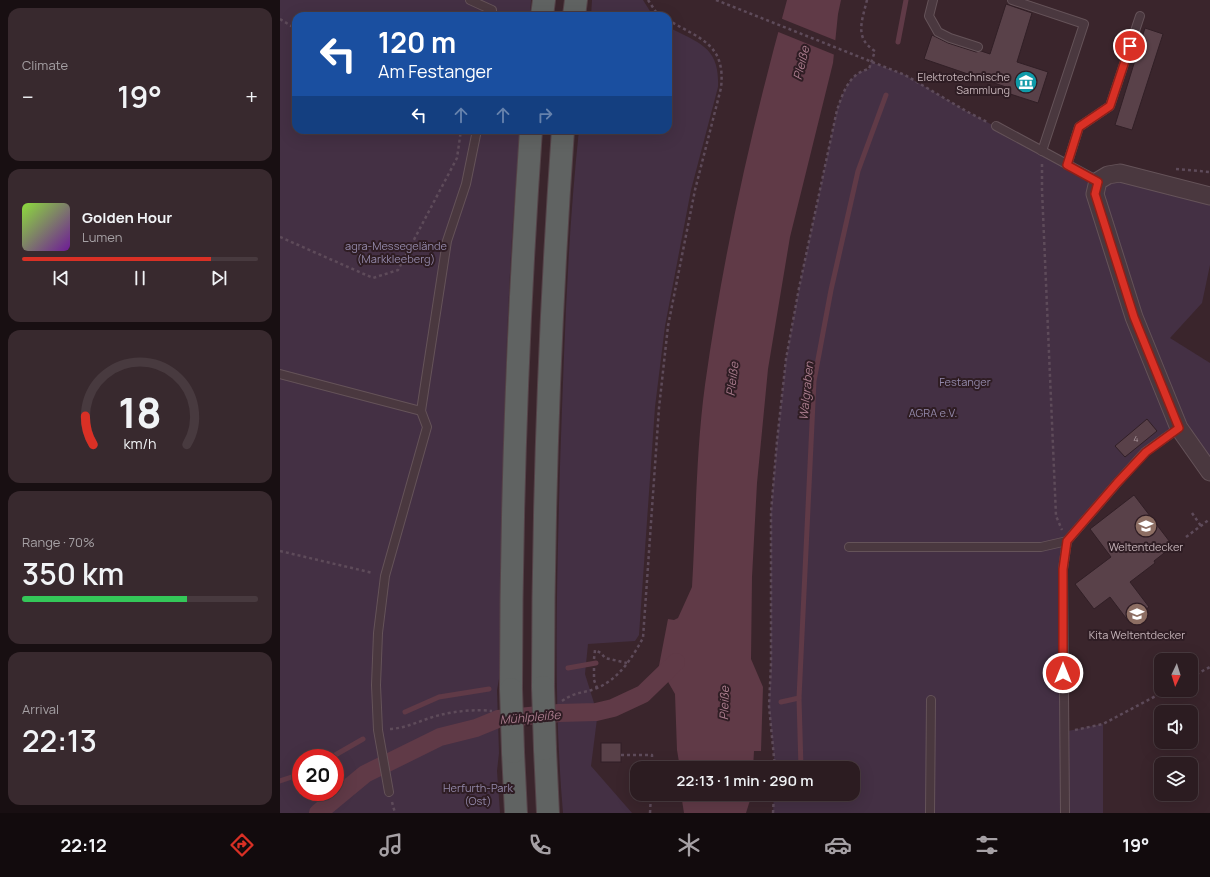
<!DOCTYPE html>
<html lang="en">
<head>
<meta charset="utf-8">
<style>
	:root { --surface:#2c1c21; --page:#38292e; --text:#f1f3f6; --muted:#a6a1a5; --line:#483a3f; --accent:#d93025 }
	body { margin:0; font-family:Manrope,sans-serif; background:var(--page); color:var(--text); height:100vh; display:flex; flex-direction:column; font-size:15px; white-space:nowrap }
	* { box-sizing:border-box; margin:0 }
	p { font-size:13px; color:var(--muted) }
	.icon { flex:none; width:22px; height:22px; fill:none; stroke:currentColor; stroke-width:2; stroke-linecap:round; stroke-linejoin:round }
	.map { position:relative; flex:1; overflow:hidden }
	.details { display:flex; flex-direction:column; gap:8px; padding:8px; background:#180f12; width:280px }
	.details>* { flex:none }
	.hud { position:absolute; left:12px; top:12px; width:380px; height:122px; border-radius:12px; box-shadow:0 4px 16px #0002,0 0 0 1px var(--line); background:#1a4fa0; color:#fff; overflow:hidden }
	.needle { width:26px; rotate:184deg }
	.controls { position:absolute; left:874px; top:653px; display:grid; gap:8px }
	.controls a { display:grid; place-items:center; width:44px; height:44px; border-radius:8px; background:var(--surface); box-shadow:0 4px 16px #0002,0 0 0 1px var(--line); font-size:20px }
	.speed { position:absolute; left:12px; top:749px; display:flex; gap:8px; font-size:20px; font-weight:700; text-align:center }
	.speed>* { display:grid; place-content:center; width:52px; height:52px; border-radius:50%; background:var(--surface); box-shadow:0 4px 16px #0002,0 0 0 1px var(--line); line-height:1 }
	.speed .limit { border:6px solid #d22; background:#fff; color:#111 }
	.pin { position:absolute; display:grid; place-items:center; width:34px; height:34px; color:#fff; margin:-17px; border:2px solid #fff; border-radius:50%; box-shadow:0 1px 4px #0007 }
	.me { position:absolute; width:44px; margin:-22px; rotate:0deg; stroke-linejoin:round; filter:drop-shadow(0 0 3px #0008) }
	.turn { display:flex; align-items:center; gap:14px; height:84px; padding:0 20px; font-size:18px }
	.turn .icon { width:52px; height:52px; stroke-width:2.5 }
	.turn b { display:block; font-size:28px; line-height:34px }
	.lanes { display:flex; align-items:center; height:38px; padding:0 20px; background:#0003; justify-content:center; gap:20px; direction:ltr }
	.lanes .off { opacity:.35 }
	.big { font-size:30px; font-weight:600; line-height:1.1 }
	.details .card { flex:1; display:flex; flex-direction:column; justify-content:center; gap:6px; min-width:0; padding:0 14px; border-radius:12px; background:var(--page) }
	.details .dial { align-items:center; gap:0 }
	.dial svg { height:104px; overflow:visible; fill:none; stroke:var(--line); stroke-width:7; stroke-linecap:round; text-anchor:middle }
	.dial text { fill:var(--text); stroke:none }
	.song { display:flex; align-items:center; gap:12px }
	.cover { width:48px; height:48px; border-radius:6px; background:linear-gradient(135deg,hsl(90 70% 55%),hsl(280 70% 35%)) }
	.played { height:4px; border-radius:2px; background:linear-gradient(90deg,var(--accent) 80%,var(--line) 80%) }
	.keys { display:flex; justify-content:space-around; direction:ltr }
	.heat { display:flex; justify-content:space-between; align-items:center; font-size:22px; direction:ltr }
	.charge { height:6px; border-radius:3px; background:linear-gradient(90deg,#34c759 70%,var(--line) 0) }
	.trip { position:absolute; left:350px; top:761px; width:230px; height:40px; border-radius:12px; background:var(--surface); box-shadow:0 4px 16px #0002,0 0 0 1px var(--line); font-weight:600; line-height:40px; text-align:center }
	.tabs { display:flex; height:64px; justify-content:space-around; align-items:center; background:#120b0d; color:var(--muted) }
	.tabs .icon { width:28px; height:28px }
	.tabs .selected { color:var(--accent) }
	.tabs b { font-size:18px; color:var(--text) }
	main { display:flex; flex:1; min-height:0 }
	.map>svg:first-child { display:block }
</style>
</head>
<body>
<main>
<section class="details">
<div class="card"><p>Climate</p>
<div class="heat"><a>−</a><b class="big">19°</b><a>+</a></div>
</div>
<div class="card">
<div class="song"><i class="cover"></i><div><b>Golden Hour</b><p>Lumen</p></div></div>
<div class="played"></div>
<div class="keys"><svg class="icon" aria-label="previous" viewBox="0 0 24 24"><path d="M18 5L8 12l10 7zM5 5v14"/></svg><svg class="icon" aria-label="pause" viewBox="0 0 24 24"><path d="M8 5v14M16 5v14"/></svg><svg class="icon" aria-label="next" viewBox="0 0 24 24"><path d="M6 5l10 7-10 7zM19 5v14"/></svg></div>
</div>
<div class="card dial"><svg viewBox="0 0 100 80">
<path d="M14 69A42 42 0 1 1 86 69"/>
<path d="M14 69A42 42 0 0 1 8 47" stroke="#d93025"/>
<text x="50" y="56" font-size="32" font-weight="700">18</text>
<text x="50" y="72" font-size="11">km/h</text>
</svg></div>
<div class="card"><p>Range · 70%</p><b class="big">350 km</b><div class="charge"></div></div>
<div class="card"><p>Arrival</p><b class="big">22:13</b></div>
</section>
<div class="map">
<svg width="930" height="813" viewBox="0 0 930 813">
	<rect width="100%" height="100%" fill="#3a252c"/>
	<g fill="#443044" fill-rule="evenodd">
		<path d="M0,0H251L250,16H16V130H240C224,310 222,492 220,673L217,690L219,753L217,771L220,813H0ZM21,758H55V792H21Z"/>
		<polygon points="312,0 363,0 373,16 311,16"/>
		<path d="M388,27C419,43 440,47 438,87L411,190L385,326L375,407L359,635L355,641L308,644L305,674L314,703L317,719L311,766L352,813H283C273,698 277,582 280,466C284,354 287,242 299,130H388Z"/>
		<path d="M591,62L625,75L686,111L818,181L828,175L930,196V265L922,303L890,338L930,363V472L899,428L865,452L787,541L783,732L823,724V813H493L494,794H573V768H495L489,706L491,664V512L497,441L506,359L519,288L557,110C563,93 569,73 589,69Z"/>
	</g>
	<g fill="#603a47">
		<path d="M507,0H561L558,14L553,63L510,237L488,369L477,483L472,577L471,659L483,687L481,751H474L473,768H400L397,750L395,694L387,680L383,683L374,675L378,671L388,619L394,620L398,618L412,587C416,521 416,451 425,385C443,255 472,126 507,0Z"/>
		<polygon points="401,794 472,794 466,813 404,813"/>
	</g>
	<polygon fill="#3a252c" points="500,18 557,41 555,55 496,31"/>
	<g fill="none" stroke-linecap="round" stroke-linejoin="round">
		<g stroke="#603a47" stroke-width="5">
			<polyline points="618,42 626,0"/>
			<polyline points="288,668 316,663"/>
			<polyline points="519,698 521,768"/>
			<polyline points="501,702 519,698 534,381 551,290 578,171 606,95"/>
			<polyline points="125,712 159,697 209,689"/>
			<polyline points="50,758 83,739"/>
			<polyline points="0,781 21,774"/>
		</g>
		<polyline stroke="#603a47" stroke-width="18" points="38,813 85,774 160,737 196,728 218,719 279,713 316,712 333,708 363,694 396,662"/>
	</g>
	<g fill="#594149" stroke="#311f26">
		<polygon points="726,4 752,13 737,62 768,72 758,103 724,92 726,87 644,59 652,35 668,43 696,52 701,51 710,54"/>
		<polygon points="865,28 883,34 852,130 835,125"/>
		<polygon points="867,419 877,431 845,457 835,446"/>
		<polygon points="854,495 893,546 874,561 875,563 850,582 869,607 849,622 830,597 814,609 795,584 831,557 810,529"/>
		<rect x="321" y="743" width="20" height="19"/>
	</g>
	<g fill="none" stroke-linecap="round" stroke-linejoin="round">
		<g stroke="#655359" stroke-width="10">
			<g id="service">
				<polyline points="190,0 212,10 212,16"/>
				<polyline points="653,0 649,16 658,32 670,38 698,47"/>
				<polyline points="732,0 804,24 762,151"/>
				<polyline points="716,126 818,181"/>
				<polyline points="787,165 799,127 830,106 860,16"/>
				<polyline points="0,374 141,411"/>
				<polyline points="569,547 761,547 787,541"/>
				<polyline points="109,792 98,730 96,685 98,633 105,576 147,427 141,411 167,241 186,184 197,130"/>
				<polyline points="650,813 651,700"/>
				<polyline points="785,813 783,569 787,541 837,483 865,452 899,428"/>
			</g>
		</g>
		<g stroke="#655359" stroke-width="19">
			<polyline id="minor" points="930,196 840,173 828,175 818,181 815,194 854,317 899,428 930,472"/>
		</g>
		<g stroke="#554349" stroke-width="24">
			<g id="trunk">
				<polyline points="262,16 264,0"/>
				<polyline points="294,16 296,0"/>
				<path d="M263,687C263,501 270,315 283,130"/>
				<path d="M231,689C231,502 238,316 251,130"/>
				<polyline points="265,749 268,813"/>
				<polyline points="233,752 236,813"/>
			</g>
		</g>
		<g stroke="#5e4b5a" stroke-width="2.5" stroke-dasharray="3 3" stroke-linecap="butt">
			<polyline points="368,0 376,12 382,16"/>
			<polyline points="436,0 625,75 686,111 707,122"/>
			<polyline points="0,19 16,29"/>
			<polyline points="762,164 762,190 776,516 782,530"/>
			<polyline points="896,169 930,172"/>
			<polyline points="0,237 93,278 118,270 177,158 181,130"/>
			<polyline points="912,513 921,526"/>
			<polyline points="906,537 930,519"/>
			<polyline points="0,551 93,573"/>
			<polyline points="314,659 315,650 321,653 325,658 347,663"/>
			<polyline points="314,668 314,680 317,688"/>
			<polyline points="911,677 930,667"/>
			<path d="M282,701C296,691 303,694 317,688C339,679 352,658 363,638L379,408L388,326L415,190L441,88C446,44 420,39 388,20"/>
			<path d="M110,729C128,728 143,719 160,715C176,711 197,709 212,711"/>
			<polyline points="795,730 823,724 887,690"/>
			<polyline points="341,755 372,755 372,768"/>
			<path d="M495,768L489,706L491,664V512L497,441L506,359L519,288L557,110C563,93 569,73 589,69L595,51C574,38 582,21 587,0"/>
			<polyline points="112,802 115,813"/>
			<polyline points="370,813 371,794"/>
			<polyline points="493,813 494,794"/>
		</g>
		<use href="#service" stroke="#4a383f" stroke-width="8"/>
		<use href="#minor" stroke="#4a383f" stroke-width="17"/>
		<use href="#trunk" stroke="#606362" stroke-width="22"/>
		<g stroke="#554349" stroke-width="24" stroke-linecap="butt">
			<g id="trunk-bridge">
				<polyline points="263,687 265,749"/>
				<polyline points="231,689 233,752"/>
			</g>
		</g>
		<use href="#trunk-bridge" stroke="#606362" stroke-width="22"/>
	</g>
	<g fill="none" stroke-linecap="round" stroke-linejoin="round">
		<g stroke="#8d1f18" stroke-width="10">
			<polyline id="route" points="783,673 783,569 787,541 837,483 866,452 899,428 854,317 815,194 818,182 787,165 799,127 830,106 850,46"/>
		</g>
		<use href="#route" stroke="#d93025" stroke-width="7"/>
	</g>
	<defs>
		<g id="museum-disc" transform="scale(1.15)"><circle r="9.5" fill="#0f9aa8" stroke="#2f1d24"/><path d="M0-6L6-3V-2H-6V-3ZM-5-1h2V3h-2ZM-1-1h2V3h-2ZM3-1h2V3H3ZM-6 4H6V6H-6Z" fill="#fff"/></g>
		<g id="school-disc" transform="scale(1.15)"><circle r="9.5" fill="#8d6e63" stroke="#2f1d24"/><path d="M0-5L7-2L0 1L-7-2ZM-4 1L0 2.5L4 1V4Q0 6-4 4Z" fill="#fff"/></g>
	</defs>
	<g fill-rule="evenodd">
		<use href="#museum-disc" x="746" y="82"/>
		<use href="#school-disc" x="866" y="526"/>
		<use href="#school-disc" x="857" y="614"/>
	</g>
	<g text-anchor="middle" dominant-baseline="central" stroke-width="4" stroke-linejoin="round" paint-order="stroke">
		<g font-size="9" fill="#ab979d">
			<text x="856" y="438">4</text>
		</g>
		<g font-size="11" fill="#c6b4b9" stroke="#2f1d24">
			<text x="730" y="76" text-anchor="end">Elektrotechnische<tspan x="730" dy="13">Sammlung</tspan></text>
			<text x="866" y="546">Weltentdecker</text>
			<text x="857" y="634">Kita Weltentdecker</text>
		</g>
		<g font-size="11" fill="#9389aa" stroke="#2f1d24">
			<text x="116" y="245">agra-Messegelände<tspan x="116" dy="13">(Markkleeberg)</tspan></text>
			<text x="685" y="381">Festanger</text>
			<text x="653" y="412">AGRA e.V.</text>
			<text x="198" y="787">Herfurth-Park<tspan x="198" dy="13">(Ost)</tspan></text>
		</g>
		<g font-size="12" font-style="italic" fill="#ab7d8e" stroke="#2f1d24">
			<text transform="translate(521 63) rotate(-76)">Pleiße</text>
			<text transform="translate(452 379) rotate(-83)">Pleiße</text>
			<text transform="translate(526 391) rotate(-84)">Walgraben</text>
			<text transform="translate(444 703) rotate(-88)">Pleiße</text>
			<text transform="translate(250 717) rotate(-5)">Mühlpleiße</text>
		</g>
	</g>
</svg>
<div class="controls">
<a><svg class="needle" viewBox="-14 -14 28 28"><path d="M0-13l5 13h-10z" fill="#e53935"/><path d="M0 13l5-13h-10z" fill="#a6a1a5"/></svg></a>
<a><svg class="icon" aria-label="sound" viewBox="0 0 24 24"><path d="M4 9h4l5-4v14l-5-4H4zM17 9q2 3 0 6"/></svg></a>
<a><svg class="icon" aria-label="layers" viewBox="0 0 24 24"><path d="M12 4l9 5-9 5-9-5zM3 14l9 5 9-5"/></svg></a>
</div>
<div class="speed"><div class="limit">20</div></div>
<div class="pin" style="left:850px;top:46px;background:#d93025"><svg class="icon" aria-label="arrive" viewBox="0 0 24 24"><path d="M6 21V4h12l-3 4 3 4H6"/></svg></div>
<svg class="me" style="left:783px;top:673px" viewBox="-20 -20 40 40"><circle r="17" fill="#d93025" stroke="#fff" stroke-width="3"/><path d="M0-11L8 9 0 5-8 9z" fill="#fff"/></svg>
<div class="trip">22:13 · 1 min · 290 m</div>
<div class="hud">
<div class="turn"><svg class="icon" aria-label="left" viewBox="0 0 24 24"><path d="M17 20v-9H6M10 6l-5 5 5 5"/></svg><div><b>120 m</b>Am Festanger</div></div>
<div class="lanes"><svg class="icon" aria-label="left" viewBox="0 0 24 24"><path d="M17 20v-9H6M10 6l-5 5 5 5"/></svg><svg class="icon off" aria-label="ahead" viewBox="0 0 24 24"><path d="M12 20V5M6 11l6-6 6 6"/></svg><svg class="icon off" aria-label="ahead" viewBox="0 0 24 24"><path d="M12 20V5M6 11l6-6 6 6"/></svg><svg class="icon off" aria-label="right" viewBox="0 0 24 24"><path d="M7 20v-9h11M14 6l5 5-5 5"/></svg></div>
</div>
</div>
</main>
<nav class="tabs">
<b>22:12</b>
<svg class="icon selected" aria-label="directions" viewBox="0 0 24 24"><path d="M12 3l9 9-9 9-9-9zM9 14v-3h6M13 9l2 2-2 2"/></svg>
<svg class="icon" aria-label="music" viewBox="0 0 24 24"><path d="M9 18V5l10-2v13"/><circle cx="6" cy="18" r="3"/><circle cx="16" cy="16" r="3"/></svg>
<svg class="icon" aria-label="phone" viewBox="0 0 24 24"><path d="M5 4h4l2 5-3 2q2 4 5 5l2-3 5 2v4C11 20 4 13 5 4z"/></svg>
<svg class="icon" aria-label="climate" viewBox="0 0 24 24"><path d="M12 3v18M4 7l16 10M4 17L20 7"/></svg>
<svg class="icon" aria-label="car" viewBox="0 0 24 24"><path d="M5 17H2v-5l4-1 3-4h7l3 4 3 1v5h-3M9 17h6M6 11h13"/><circle cx="7" cy="17" r="2"/><circle cx="17" cy="17" r="2"/></svg>
<svg class="icon" aria-label="filters" viewBox="0 0 24 24"><path d="M4 7h16M4 17h16"/><circle cx="9" cy="7" r="2"/><circle cx="15" cy="17" r="2"/></svg>
<b>19°</b>
</nav>
</body>
</html>
